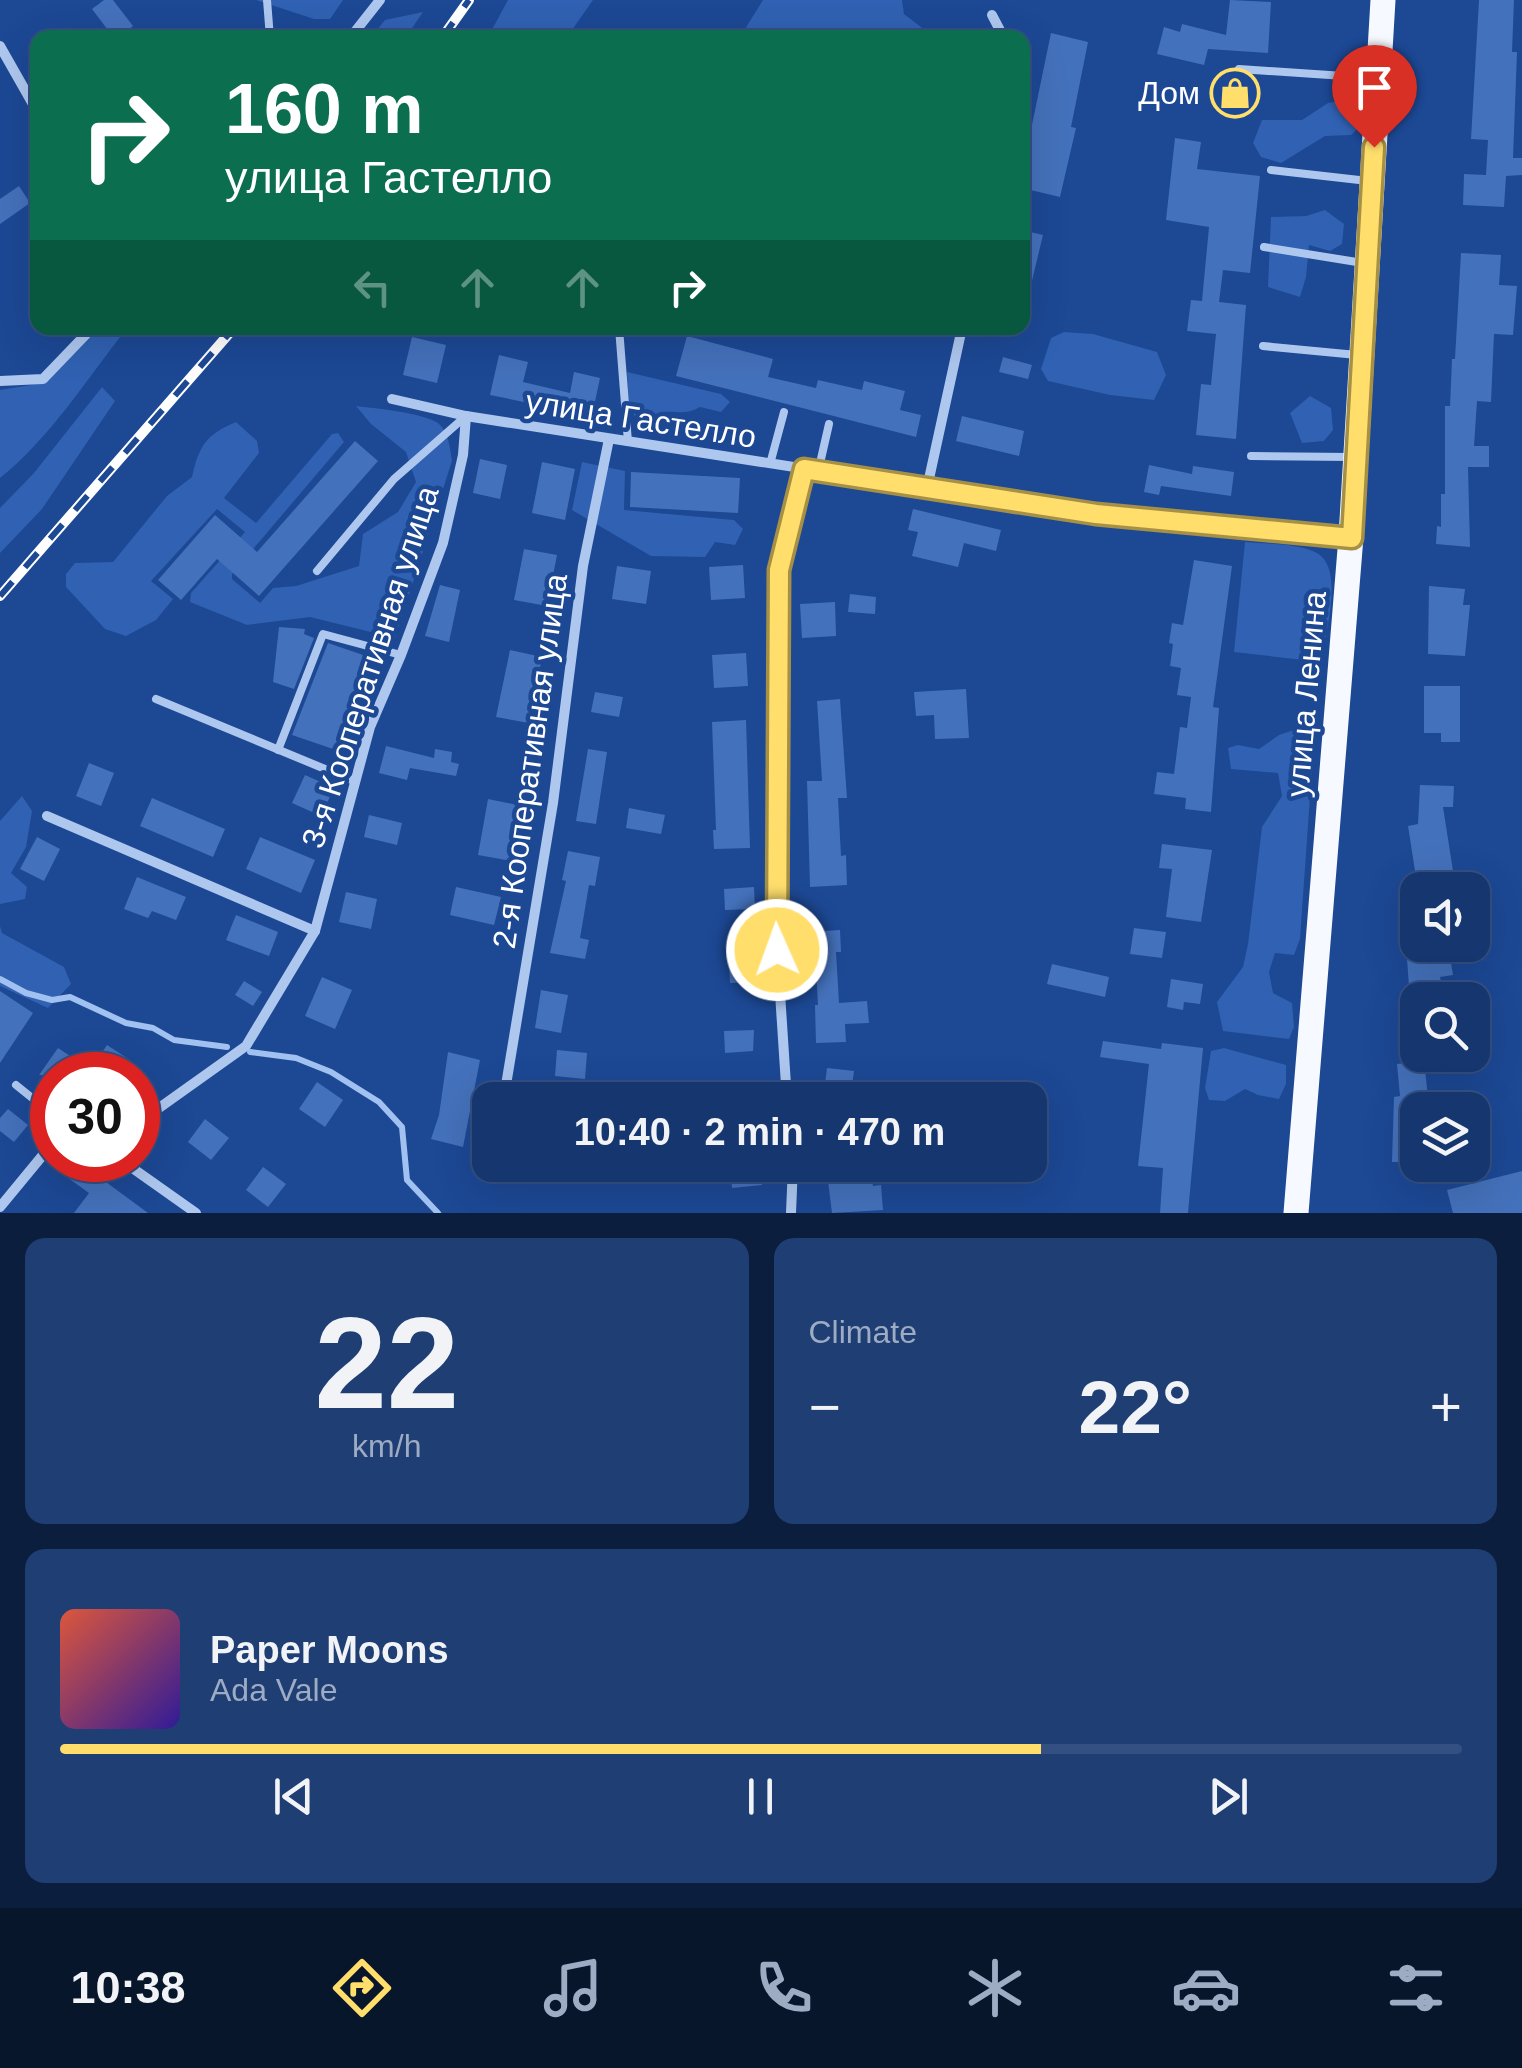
<!DOCTYPE html>
<html lang="en">
<head>
<meta charset="utf-8">
<style>
	:root { --surface:#15366f; --page:#1e3e74; --text:#f1f3f6; --muted:#9dabc3; --line:#345082; --accent:#ffde6c }
	body { margin:0; font-family:Helvetica,sans-serif; background:var(--page); color:var(--text); height:100vh; display:flex; flex-direction:column; font-size:38px; white-space:nowrap }
	* { box-sizing:border-box; margin:0 }
	p { font-size:32px; color:var(--muted) }
	.icon { flex:none; width:55px; height:55px; fill:none; stroke:currentColor; stroke-width:2; stroke-linecap:round; stroke-linejoin:round }
	.map { position:relative; height:1213px; overflow:hidden }
	.details { display:flex; flex-direction:column; gap:25px; padding:25px; background:#0c1e3d; flex:1 }
	.details>* { flex:none }
	.banner { position:absolute; left:30px; top:30px; width:1000px; height:305px; border-radius:20px; box-shadow:0 10px 40px #0002,0 0 0 2px var(--line); background:#0b6e4f; color:#fff; overflow:hidden }
	.tools { position:absolute; left:1400px; top:872px; display:grid; gap:20px }
	.tools a { display:grid; place-items:center; width:90px; height:90px; border-radius:20px; background:var(--surface); box-shadow:0 10px 40px #0002,0 0 0 2px var(--line); font-size:50px }
	.speed { position:absolute; left:30px; top:1052px; display:flex; gap:20px; font-size:50px; font-weight:700; text-align:center }
	.speed>* { display:grid; place-content:center; width:130px; height:130px; border-radius:50%; background:var(--surface); box-shadow:0 10px 40px #0002,0 0 0 2px var(--line); line-height:1 }
	.speed .limit { border:15px solid #d22; background:#fff; color:#111 }
	.pin { position:absolute; display:grid; place-items:center; width:85px; height:85px; color:#fff; margin:-102px -42px; border-radius:50% 50% 50% 0; rotate:-45deg; box-shadow:0 0 10px #0007 }
	.pin .icon { rotate:45deg }
	.me { position:absolute; width:110px; margin:-55px; rotate:358deg; stroke-linejoin:round; filter:drop-shadow(0 0 8px #0008) }
	.turn { display:flex; align-items:center; gap:35px; height:210px; padding:0 30px; font-size:45px }
	.turn .icon { width:130px; height:130px; stroke-width:2.5 }
	.turn b { display:block; font-size:70px; line-height:85px }
	.lanes { display:flex; align-items:center; height:95px; padding:0 30px; background:#0003; justify-content:center; gap:50px; direction:ltr }
	.lanes .off { opacity:.35 }
	.big { font-size:75px; font-weight:800; line-height:1.1 }
	.details .tile { flex:1; display:flex; flex-direction:column; justify-content:center; gap:15px; min-width:0; padding:0 35px; border-radius:20px; background:var(--page) }
	.details .dial { align-items:center; gap:0 }
	.dial b { font-size:130px; line-height:1 }
	.song { display:flex; align-items:center; gap:30px }
	.cover { width:120px; height:120px; border-radius:15px; background:linear-gradient(135deg,hsl(10 70% 55%),hsl(250 70% 35%)) }
	.played { height:10px; border-radius:5px; background:linear-gradient(90deg,var(--accent) 70%,var(--line) 70%) }
	.keys { display:flex; justify-content:space-around; direction:ltr }
	.heat { display:flex; justify-content:space-between; align-items:center; font-size:55px; direction:ltr }
	.details .tiles { flex:1; display:grid; gap:25px; grid-template-columns:1fr 1fr }
	.tile:last-child { grid-column:span 2 }
	.trip { position:absolute; left:472px; top:1082px; width:575px; height:100px; border-radius:20px; background:var(--surface); box-shadow:0 10px 40px #0002,0 0 0 2px var(--line); font-weight:800; line-height:100px; text-align:center }
	.menu { display:flex; height:160px; justify-content:space-around; align-items:center; background:#08162c; color:var(--muted) }
	.menu .icon { width:70px; height:70px }
	.menu .current { color:var(--accent) }
	.menu b { font-size:45px; color:var(--text) }
	.map>svg:first-child { display:block }
</style>
</head>
<body>
<div class="map">
<svg width="1522" height="1213" viewBox="0 0 1522 1213">
	<rect width="100%" height="100%" fill="#1c4894"/>
	<g fill="#3061b2">
		<polygon points="256,0 343,0 330,19 314,19"/>
		<polygon points="508,0 593,0 567,37 488,37"/>
		<polygon points="763,0 902,0 904,14 934,37 740,37"/>
		<polygon points="423,12 406,37 371,37 385,20"/>
		<polygon points="1348,99 1363,106 1363,124 1351,135 1325,136 1281,163 1261,157 1253,143 1262,120 1302,120 1328,103"/>
		<polygon points="1325,210 1344,224 1342,244 1330,251 1309,245 1306,277 1300,297 1268,287 1271,217 1306,216"/>
		<path d="M97,328H127C87,379 50,438 0,478V390L43,383Z"/>
		<polygon points="1064,332 1093,334 1157,352 1166,375 1154,400 1110,395 1048,381 1041,369 1051,338"/>
		<path d="M627,372L721,394L730,402L721,412L700,407C682,417 675,409 659,413C649,416 648,420 636,418L629,407Z"/>
		<polygon points="102,387 115,401 42,509 0,553 0,508 34,473"/>
		<polygon points="1310,396 1331,408 1333,430 1324,441 1302,443 1290,413"/>
		<path d="M356,406C373,408 424,413 438,423C449,432 450,448 452,461L395,638L310,617L247,625L190,602L191,593L245,532L217,509L151,581L173,599L156,620L126,636L105,629L66,587V574L75,563L113,562L167,496L192,477C199,445 207,434 236,422L257,441L259,453L224,498L256,523L332,434L338,433L344,442L232,574V579L260,603L273,588L296,586L359,566L363,534L398,512L416,482L406,452L371,424Z"/>
		<polygon points="582,462 625,471 624,510 734,520 743,529 735,545 715,542 705,557 651,556 572,510"/>
		<path d="M1245,542C1267,544 1295,543 1315,552C1346,566 1325,634 1321,662L1234,652Z"/>
		<polygon points="1294,730 1314,740 1300,939 1294,955 1275,953 1269,972 1273,993 1292,1003 1294,1027 1289,1039 1223,1031 1217,1002 1243,967 1248,944 1262,827 1282,796 1278,773 1231,769 1228,748 1238,745 1259,749 1279,735"/>
		<polygon points="22,796 32,811 26,847 11,873 27,887 25,899 0,904 0,821"/>
		<polygon points="0,926 2,933 64,967 71,984 48,1008 0,986"/>
		<polygon points="1224,1048 1286,1065 1286,1084 1279,1099 1258,1095 1245,1089 1225,1101 1209,1100 1205,1088 1211,1051"/>
	</g>
	<g fill="none" stroke-linecap="round" stroke-linejoin="round">
		<g stroke="#a1c1f1" stroke-width="6">
			<polyline points="0,979 26,993 52,1000 70,997 126,1023 153,1028 174,1040 227,1047"/>
			<polyline points="250,1052 296,1058 331,1072 379,1102 402,1127 407,1180 438,1213"/>
		</g>
	</g>
	<g fill="#4471bb">
		<polygon points="104,0 113,0 133,26 119,38 114,38 92,9"/>
		<polygon points="1230,0 1271,2 1268,53 1208,49 1204,65 1157,54 1164,27 1180,32 1182,24 1226,35"/>
		<polygon points="1479,0 1514,0 1512,52 1517,52 1513,158 1522,158 1522,175 1506,176 1504,207 1463,205 1464,174 1486,175 1488,140 1471,139"/>
		<polygon points="1051,33 1088,42 1071,127 1076,128 1060,197 1022,188 1022,173"/>
		<polygon points="1214,81 1258,84 1256,104 1213,101"/>
		<polygon points="1175,138 1201,142 1197,169 1260,176 1250,273 1223,270 1219,302 1246,305 1236,439 1196,435 1201,384 1211,385 1216,334 1187,331 1191,300 1202,301 1209,227 1166,220"/>
		<polygon points="19,186 30,203 0,224 0,199"/>
		<polygon points="1022,230 1043,235 1029,293 1022,292"/>
		<polygon points="1461,253 1501,255 1499,285 1517,286 1513,335 1494,334 1491,402 1477,401 1474,446 1489,446 1489,467 1468,467 1470,547 1436,544 1437,526 1441,527 1441,494 1445,494 1445,406 1450,406 1452,359 1455,359"/>
		<polygon points="687,336 773,359 768,377 816,388 818,380 862,390 864,381 905,391 900,410 921,415 916,437 676,376"/>
		<polygon points="412,337 446,345 437,383 403,375"/>
		<polygon points="499,355 528,362 523,382 570,393 574,372 600,378 592,416 490,395"/>
		<polygon points="1003,357 1032,365 1028,379 999,372"/>
		<polygon points="962,416 1024,431 1019,456 956,441"/>
		<polygon points="355,441 378,461 259,596 217,559 181,600 158,580 215,515 257,552"/>
		<polygon points="480,459 507,465 500,499 473,493"/>
		<polygon points="542,462 575,469 565,520 532,513"/>
		<polygon points="1149,465 1192,474 1193,466 1234,472 1231,496 1161,486 1159,495 1144,492"/>
		<polygon points="631,472 740,478 738,513 630,507"/>
		<polygon points="913,509 1001,530 996,551 964,543 958,567 912,556 918,532 908,530"/>
		<polygon points="524,549 557,555 547,606 514,600"/>
		<polygon points="1194,560 1232,566 1213,707 1219,708 1211,812 1185,809 1186,798 1154,794 1157,772 1174,774 1180,727 1187,728 1191,697 1177,695 1181,668 1170,666 1173,644 1169,643 1172,623 1183,625"/>
		<polygon points="743,565 745,598 711,600 709,567"/>
		<polygon points="617,566 651,571 646,604 612,599"/>
		<polygon points="440,585 460,590 449,642 425,636"/>
		<polygon points="1429,586 1465,589 1463,605 1470,605 1465,656 1428,654"/>
		<polygon points="850,594 876,597 875,614 848,612"/>
		<polygon points="835,602 836,636 802,638 800,604"/>
		<polygon points="279,627 305,629 304,634 314,638 294,689 273,682"/>
		<polygon points="328,643 369,657 336,750 292,735"/>
		<polygon points="510,650 542,657 529,723 496,717"/>
		<polygon points="746,653 748,686 714,688 712,655"/>
		<polygon points="1424,686 1460,686 1460,742 1441,742 1441,733 1424,733"/>
		<polygon points="966,689 969,738 935,739 934,715 916,716 914,692"/>
		<polygon points="595,692 623,697 619,717 591,712"/>
		<polygon points="840,699 847,798 838,798 841,856 846,855 847,885 810,887 807,781 822,781 817,701"/>
		<polygon points="746,720 750,848 714,849 713,830 716,830 712,722"/>
		<polygon points="386,746 434,758 435,749 452,752 451,762 459,764 456,776 410,768 407,780 379,773"/>
		<polygon points="588,749 607,752 596,824 576,821"/>
		<polygon points="89,763 114,773 101,806 76,796"/>
		<polygon points="305,775 334,788 321,816 292,803"/>
		<polygon points="1420,785 1454,786 1453,807 1443,807 1456,890 1418,890 1408,826 1418,824"/>
		<polygon points="152,798 225,829 213,857 140,826"/>
		<polygon points="488,799 522,806 512,861 478,855"/>
		<polygon points="629,808 665,815 661,834 626,828"/>
		<polygon points="369,815 402,823 397,845 364,837"/>
		<polygon points="37,837 60,849 44,881 20,869"/>
		<polygon points="260,837 315,860 301,893 246,869"/>
		<polygon points="1162,844 1212,850 1201,922 1166,917 1172,869 1159,868"/>
		<polygon points="568,851 600,857 595,886 589,885 580,938 589,940 585,959 550,953 566,881 562,880"/>
		<polygon points="137,877 186,897 176,920 152,911 148,918 124,909"/>
		<polygon points="456,887 501,897 494,925 450,915"/>
		<polygon points="754,887 755,909 725,910 724,889"/>
		<polygon points="346,892 377,899 371,929 339,922"/>
		<polygon points="236,915 278,932 269,956 226,940"/>
		<polygon points="1134,928 1166,932 1162,958 1130,954"/>
		<polygon points="840,930 841,952 836,952 839,1003 867,1001 869,1023 845,1024 846,1042 816,1043 815,1005 818,1005 815,953 811,954 809,932"/>
		<polygon points="1406,945 1448,945 1453,975 1440,977 1445,1000 1410,1000"/>
		<polygon points="759,960 760,982 730,983 729,962"/>
		<polygon points="1052,964 1109,977 1105,997 1047,984"/>
		<polygon points="322,977 352,990 335,1029 305,1016"/>
		<polygon points="1171,979 1203,984 1200,1004 1184,1002 1183,1010 1167,1007"/>
		<polygon points="244,981 262,992 253,1006 235,995"/>
		<polygon points="541,990 568,995 561,1033 535,1028"/>
		<polygon points="0,991 33,1013 0,1063"/>
		<polygon points="754,1030 753,1051 725,1053 724,1031"/>
		<polygon points="1103,1041 1161,1049 1162,1043 1203,1048 1188,1213 1160,1213 1163,1168 1138,1166 1149,1064 1100,1057"/>
		<polygon points="107,1045 130,1060 119,1075 97,1060"/>
		<polygon points="58,1048 84,1065 77,1075 39,1075"/>
		<polygon points="557,1050 587,1053 585,1079 555,1076"/>
		<polygon points="448,1052 480,1060 463,1147 431,1139 439,1115"/>
		<polygon points="1424,1061 1429,1106 1425,1110 1418,1110 1418,1162 1392,1162 1394,1097 1400,1096 1397,1064"/>
		<polygon points="827,1068 854,1071 850,1100 823,1100"/>
		<polygon points="317,1082 343,1100 325,1127 299,1109"/>
		<polygon points="8,1109 28,1125 14,1142 0,1131 0,1118"/>
		<polygon points="205,1119 229,1138 211,1160 188,1142"/>
		<polygon points="75,1160 84,1160 94,1167 91,1171 148,1213 74,1213 89,1193 64,1175"/>
		<polygon points="730,1165 760,1165 762,1185 732,1188"/>
		<polygon points="826,1165 870,1165 873,1186 881,1185 883,1210 832,1213"/>
		<polygon points="263,1167 286,1184 268,1207 246,1190"/>
		<polygon points="1522,1171 1522,1213 1453,1213 1447,1190"/>
	</g>
	<g fill="none" stroke-linecap="round" stroke-linejoin="round">
		<g stroke="#aec7ef" stroke-width="8">
			<polyline points="267,0 270,38"/>
			<polyline points="1239,69 1374,78"/>
			<polyline points="1271,170 1368,181"/>
			<polyline points="1264,247 1363,263"/>
			<polyline points="619,328 628,442"/>
			<polyline points="1263,346 1357,355"/>
			<polyline points="1251,456 1351,457"/>
			<polyline points="770,464 784,412"/>
			<polyline points="818,472 829,424"/>
			<polyline points="317,571 394,479 466,416"/>
			<polyline points="156,699 354,781"/>
			<polyline points="278,750 323,634 401,655"/>
			<polyline points="16,1085 52,1114"/>
		</g>
		<g stroke="#aec7ef" stroke-width="10">
			<polyline points="992,15 1004,38"/>
			<polyline points="350,38 380,0"/>
			<polyline points="0,46 38,113"/>
			<polyline points="0,381 43,379 92,328"/>
			<polyline points="392,399 466,416 1096,514 1350,537"/>
			<polyline points="927,488 962,328"/>
			<polyline points="47,816 315,931"/>
			<polyline points="505,1091 553,803 583,566 609,439"/>
			<polyline points="787,1100 775,917 779,570 804,469"/>
			<polyline points="138,1123 246,1046 315,931 370,727 401,655 443,543 463,455 466,416"/>
			<polyline points="121,1160 196,1213"/>
			<polyline points="0,1207 52,1144"/>
			<polyline points="791,1213 793,1165"/>
		</g>
		<polyline stroke="#f6f9ff" stroke-width="25" points="1296,1213 1351,537 1383,0"/>
		<g stroke="#fff" stroke-width="10">
			<g id="rail">
				<polyline points="442,38 469,0"/>
				<polyline points="0,596 234,328"/>
			</g>
		</g>
		<use href="#rail" stroke="#1c4894" stroke-width="6" stroke-dasharray="19" stroke-linecap="butt"/>
	</g>
	<g fill="none" stroke-linecap="round" stroke-linejoin="round">
		<g stroke="#a69046" stroke-width="25">
			<polyline id="route" points="777,950 779,570 804,469 1096,514 1352,538 1374,147"/>
		</g>
		<use href="#route" stroke="#ffde6c" stroke-width="18"/>
	</g>
	<defs>
		<g id="shop-ring" transform="scale(2.5)"><circle r="9.5" fill="#1c4894" stroke="#ffde6c" stroke-width="1.5"/><path d="M-5-2.5h2.3a2.7 3.5 0 0 1 5.4 0H5L5.5 6h-11ZM-1.5-2.5h3a1.5 2.3 0 0 0-3 0Z" fill="#ffde6c"/></g>
	</defs>
	<g fill-rule="evenodd">
		<use href="#shop-ring" x="1235" y="93"/>
	</g>
	<g text-anchor="middle" dominant-baseline="central" stroke-width="9" stroke-linejoin="round" paint-order="stroke">
		<g font-size="32" fill="#fff" stroke="#1c4894" text-anchor="end">
			<text x="1200" y="93">Дом</text>
		</g>
		<g font-size="32" fill="#fff" stroke="#1c4894">
			<text transform="translate(641 419) rotate(9)">улица Гастелло</text>
			<text transform="translate(370 667) rotate(-72)">3-я Кооперативная улица</text>
			<text transform="translate(1306 694) rotate(-85)">улица Ленина</text>
			<text transform="translate(530 761) rotate(-82)">2-я Кооперативная улица</text>
		</g>
	</g>
</svg>
<div class="tools">
<a><svg class="icon" aria-label="sound" viewBox="0 0 24 24"><path d="M4 9h4l5-4v14l-5-4H4zM17 9q2 3 0 6"/></svg></a>
<a><svg class="icon" aria-label="search" viewBox="0 0 24 24"><circle cx="10" cy="10" r="6"/><path d="M15 15l6 6"/></svg></a>
<a><svg class="icon" aria-label="layers" viewBox="0 0 24 24"><path d="M12 4l9 5-9 5-9-5zM3 14l9 5 9-5"/></svg></a>
</div>
<div class="speed"><div class="limit">30</div></div>
<div class="pin" style="left:1374px;top:147px;background:#d93025"><svg class="icon" aria-label="arrive" viewBox="0 0 24 24"><path d="M6 21V4h12l-3 4 3 4H6"/></svg></div>
<svg class="me" style="left:777px;top:950px" viewBox="-20 -20 40 40"><circle r="17" fill="#ffde6c" stroke="#fff" stroke-width="3"/><path d="M0-11L8 9 0 5-8 9z" fill="#fff"/></svg>
<div class="trip">10:40 · 2 min · 470 m</div>
<div class="banner">
<div class="turn"><svg class="icon" aria-label="right" viewBox="0 0 24 24"><path d="M7 20v-9h11M14 6l5 5-5 5"/></svg><div><b>160 m</b>улица Гастелло</div></div>
<div class="lanes"><svg class="icon off" aria-label="left" viewBox="0 0 24 24"><path d="M17 20v-9H6M10 6l-5 5 5 5"/></svg><svg class="icon off" aria-label="ahead" viewBox="0 0 24 24"><path d="M12 20V5M6 11l6-6 6 6"/></svg><svg class="icon off" aria-label="ahead" viewBox="0 0 24 24"><path d="M12 20V5M6 11l6-6 6 6"/></svg><svg class="icon" aria-label="right" viewBox="0 0 24 24"><path d="M7 20v-9h11M14 6l5 5-5 5"/></svg></div>
</div>
</div>
<section class="details">
<div class="tiles">
<div class="tile dial"><b>22</b><p>km/h</p></div>
<div class="tile"><p>Climate</p>
<div class="heat"><a>−</a><b class="big">22°</b><a>+</a></div>
</div>
<div class="tile">
<div class="song"><i class="cover"></i><div><b>Paper Moons</b><p>Ada Vale</p></div></div>
<div class="played"></div>
<div class="keys"><svg class="icon" aria-label="previous" viewBox="0 0 24 24"><path d="M18 5L8 12l10 7zM5 5v14"/></svg><svg class="icon" aria-label="pause" viewBox="0 0 24 24"><path d="M8 5v14M16 5v14"/></svg><svg class="icon" aria-label="next" viewBox="0 0 24 24"><path d="M6 5l10 7-10 7zM19 5v14"/></svg></div>
</div>
</div>
</section>
<nav class="menu">
<b>10:38</b>
<svg class="icon current" aria-label="directions" viewBox="0 0 24 24"><path d="M12 3l9 9-9 9-9-9zM9 14v-3h6M13 9l2 2-2 2"/></svg>
<svg class="icon" aria-label="music" viewBox="0 0 24 24"><path d="M9 18V5l10-2v13"/><circle cx="6" cy="18" r="3"/><circle cx="16" cy="16" r="3"/></svg>
<svg class="icon" aria-label="phone" viewBox="0 0 24 24"><path d="M5 4h4l2 5-3 2q2 4 5 5l2-3 5 2v4C11 20 4 13 5 4z"/></svg>
<svg class="icon" aria-label="climate" viewBox="0 0 24 24"><path d="M12 3v18M4 7l16 10M4 17L20 7"/></svg>
<svg class="icon" aria-label="car" viewBox="0 0 24 24"><path d="M5 17H2v-5l4-1 3-4h7l3 4 3 1v5h-3M9 17h6M6 11h13"/><circle cx="7" cy="17" r="2"/><circle cx="17" cy="17" r="2"/></svg>
<svg class="icon" aria-label="filters" viewBox="0 0 24 24"><path d="M4 7h16M4 17h16"/><circle cx="9" cy="7" r="2"/><circle cx="15" cy="17" r="2"/></svg>
</nav>
</body>
</html>
